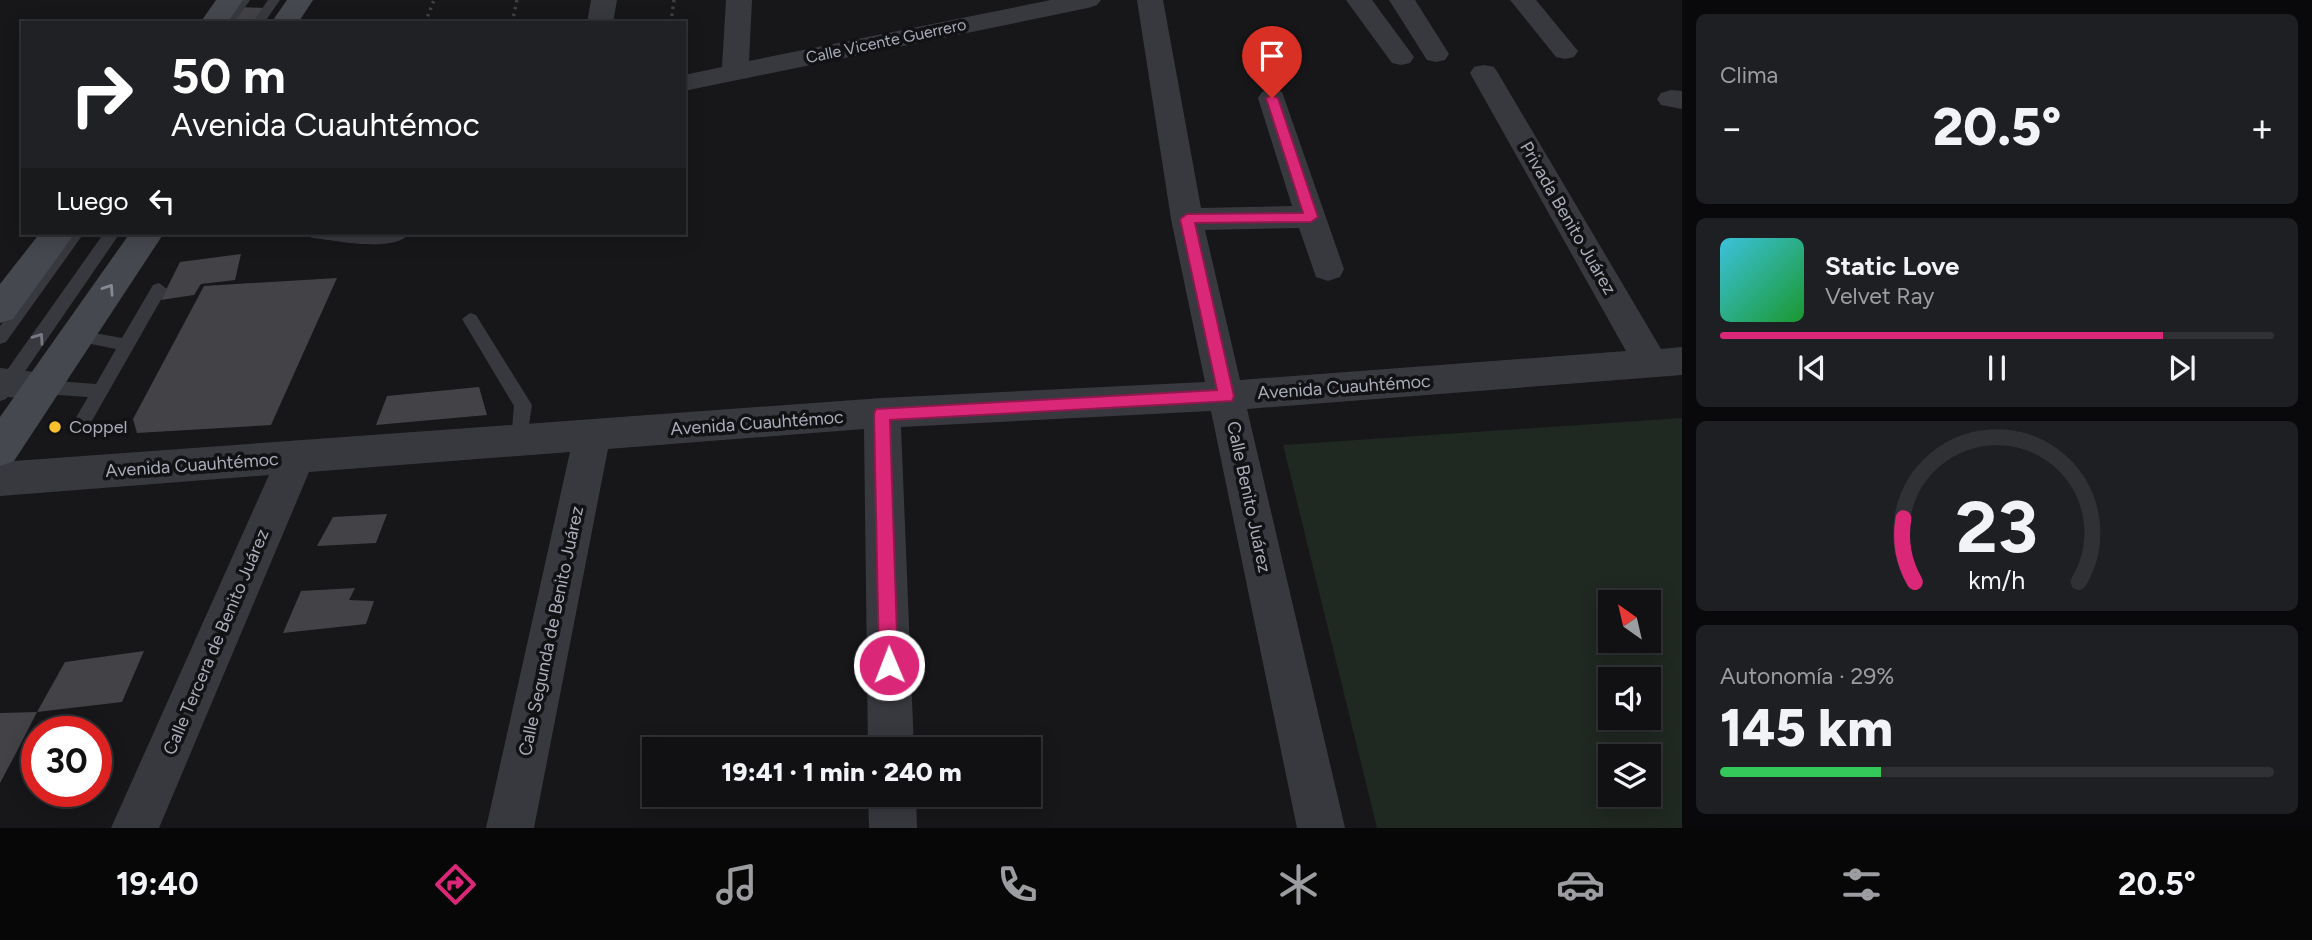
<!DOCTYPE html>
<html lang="es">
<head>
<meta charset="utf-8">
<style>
	:root { --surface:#111114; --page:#1e1f22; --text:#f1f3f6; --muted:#9c9da0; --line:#303134; --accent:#db2777 }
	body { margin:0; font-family:Figtree,sans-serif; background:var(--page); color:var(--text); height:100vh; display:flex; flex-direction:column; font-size:26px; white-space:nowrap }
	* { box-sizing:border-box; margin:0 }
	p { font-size:23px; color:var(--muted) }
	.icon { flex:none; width:38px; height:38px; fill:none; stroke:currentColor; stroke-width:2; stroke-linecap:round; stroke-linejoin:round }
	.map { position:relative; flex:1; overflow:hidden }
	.side { display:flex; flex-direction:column; gap:14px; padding:14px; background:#09090b; width:630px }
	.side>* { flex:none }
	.guide { position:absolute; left:21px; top:21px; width:665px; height:214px; border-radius:0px; box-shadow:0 4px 18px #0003,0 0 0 2px var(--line); background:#202124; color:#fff; overflow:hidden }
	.needle { width:46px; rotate:326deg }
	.buttons { position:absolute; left:1598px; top:590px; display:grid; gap:14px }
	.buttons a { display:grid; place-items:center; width:63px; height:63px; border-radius:0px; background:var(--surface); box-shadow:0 4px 18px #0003,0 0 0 2px var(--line); font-size:35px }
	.speed { position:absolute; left:21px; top:716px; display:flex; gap:14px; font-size:35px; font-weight:700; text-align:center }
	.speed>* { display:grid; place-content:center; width:91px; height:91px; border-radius:50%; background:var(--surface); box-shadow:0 4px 18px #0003,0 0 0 2px var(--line); line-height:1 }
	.speed .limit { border:10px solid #d22; background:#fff; color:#111 }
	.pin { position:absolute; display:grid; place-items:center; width:60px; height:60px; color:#fff; margin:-72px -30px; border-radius:50% 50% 50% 0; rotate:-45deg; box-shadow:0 0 7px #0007 }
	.pin .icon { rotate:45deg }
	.me { position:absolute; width:77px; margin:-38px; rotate:359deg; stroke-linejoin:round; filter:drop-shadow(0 0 5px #0008) }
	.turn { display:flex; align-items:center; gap:24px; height:147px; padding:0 35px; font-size:32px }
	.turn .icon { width:91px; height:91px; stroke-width:2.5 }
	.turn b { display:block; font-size:49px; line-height:60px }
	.then { display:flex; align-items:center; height:66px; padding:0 35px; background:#0003; gap:14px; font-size:26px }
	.big { font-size:52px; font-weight:800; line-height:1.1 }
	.side .card { flex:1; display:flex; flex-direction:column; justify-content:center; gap:10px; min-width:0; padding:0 24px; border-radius:10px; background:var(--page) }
	.side .dial { align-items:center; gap:0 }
	.dial svg { height:182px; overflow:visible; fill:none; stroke:var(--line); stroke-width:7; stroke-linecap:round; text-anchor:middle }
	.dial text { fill:var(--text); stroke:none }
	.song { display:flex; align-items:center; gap:21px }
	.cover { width:84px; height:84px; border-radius:10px; background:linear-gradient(135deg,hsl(190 70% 55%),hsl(130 70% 35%)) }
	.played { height:7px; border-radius:4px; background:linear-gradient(90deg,var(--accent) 80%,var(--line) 80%) }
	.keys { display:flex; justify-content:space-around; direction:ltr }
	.heat { display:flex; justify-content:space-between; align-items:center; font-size:38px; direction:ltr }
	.charge { height:10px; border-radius:5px; background:linear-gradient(90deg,#34c759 29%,var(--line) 0) }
	.trip { position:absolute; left:642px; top:737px; width:399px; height:70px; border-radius:0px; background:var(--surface); box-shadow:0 4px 18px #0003,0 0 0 2px var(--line); font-weight:800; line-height:70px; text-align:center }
	.tab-bar { display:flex; height:112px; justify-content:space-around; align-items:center; background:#070708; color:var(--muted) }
	.tab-bar .icon { width:49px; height:49px }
	.tab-bar .active { color:var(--accent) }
	.tab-bar b { font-size:32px; color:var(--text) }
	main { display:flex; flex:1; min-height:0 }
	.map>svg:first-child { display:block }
</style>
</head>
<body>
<main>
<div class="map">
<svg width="1682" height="828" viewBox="0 0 1682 828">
	<rect width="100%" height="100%" fill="#17171a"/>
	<path fill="#1f2821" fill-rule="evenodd" d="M1682,418V828H1377L1283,445ZM1610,602H1648V640H1610ZM1610,679H1648V718H1610ZM1610,756H1648V794H1610Z"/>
	<g fill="#424247">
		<polygon points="241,7 265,8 255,23 230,23"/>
		<polygon points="241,254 235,280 201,284 194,295 161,300 180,262"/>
		<polygon points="337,278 271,425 137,433 133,419 204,286"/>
		<polygon points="479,387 487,415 376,425 387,396"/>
		<polygon points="387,514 376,543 317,546 333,517"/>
		<polygon points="355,588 349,600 374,601 366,624 283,633 301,591"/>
		<polygon points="144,651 122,702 37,712 65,662"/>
		<polygon points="37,712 15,755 0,783 0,713"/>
	</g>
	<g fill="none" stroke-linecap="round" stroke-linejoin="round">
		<g stroke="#3e4046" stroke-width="3.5" stroke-dasharray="2.5 4.5" stroke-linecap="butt">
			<polyline points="425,23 434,0"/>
			<polyline points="512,23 517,0"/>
			<polyline points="671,23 674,0"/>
		</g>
		<g fill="#38393f" fill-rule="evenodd">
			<polygon points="238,0 250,0 234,23 222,23"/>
			<polygon points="268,0 280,0 264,23 252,23"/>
			<polygon points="68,233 84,233 6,342 0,344 0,326"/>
			<polygon points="104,233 120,233 6,399 0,401 0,380"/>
			<path d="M305,233H410C394,254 336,240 312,238Z"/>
			<polygon points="159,283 167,289 89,426 83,428 77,426 74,421 88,397 43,394 37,392 34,387 37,382 43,380 96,384 116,349 71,340 69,336 71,332 77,330 122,338 153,285"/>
			<polygon points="470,313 476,315 532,405 526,445 520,447 514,445 511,440 514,406 462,319"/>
		</g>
		<g fill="#38393f" fill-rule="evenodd">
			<polygon points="591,0 617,0 613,23 587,23"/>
			<polygon points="726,0 752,0 749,61 1051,0 1101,0 1097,5 1088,8 684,91 684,75 722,67"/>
			<polygon points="1137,0 1163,0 1201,208 1292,206 1258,98 1262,92 1272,89 1282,92 1344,269 1340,277 1328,281 1316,277 1299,228 1205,230 1240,380 1626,351 1470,73 1474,67 1484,65 1494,67 1498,73 1661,349 1682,347 1682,375 1247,409 1345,828 1297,828 1211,411 901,427 914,749 868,749 864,429 608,449 534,828 486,828 570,452 309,472 159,828 111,828 269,475 0,496 0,462 882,398 1205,382 1171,219"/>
			<polygon points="1346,0 1372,0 1414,57 1410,63 1401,65 1392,63"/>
			<polygon points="1389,0 1415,0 1449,54 1445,60 1436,62 1427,60"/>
			<polygon points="1510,0 1536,0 1578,51 1574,57 1565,59 1556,57"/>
			<polygon points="1671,90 1682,91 1682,109 1661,105 1657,99 1661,93"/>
			<polygon points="0,368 43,373 56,377 61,387 56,397 43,401 0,396"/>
			<polygon points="868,794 916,794 917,828 869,828"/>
		</g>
		<g fill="#46484f" fill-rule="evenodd">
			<polygon points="216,0 243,0 227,23 200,23"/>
			<polygon points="287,0 313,0 298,23 271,23"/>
			<polygon points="40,233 75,233 13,319 0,323 0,284"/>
			<polygon points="130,233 164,233 14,461 0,466 0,417"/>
		</g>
	</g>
	<defs><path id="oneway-chevron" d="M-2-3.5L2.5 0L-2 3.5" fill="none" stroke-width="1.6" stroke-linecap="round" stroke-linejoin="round" transform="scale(1.75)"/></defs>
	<use stroke="#868a95" href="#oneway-chevron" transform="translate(109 289) rotate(-56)"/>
	<use stroke="#767983" href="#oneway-chevron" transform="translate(39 338) rotate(-55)"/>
	<polygon fill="#db2777" stroke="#8e194d" stroke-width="2" points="1272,95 1278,98 1318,217 1311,222 1195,223 1234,396 1232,401 890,420 898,665 895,672 889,674 882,672 879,665 874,414 876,409 1217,390 1180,219 1187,214 1303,213 1266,98"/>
	<circle fill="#fbc02e" stroke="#121215" stroke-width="2.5" cx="55" cy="427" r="7"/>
	<g text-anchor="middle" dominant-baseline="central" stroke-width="7" stroke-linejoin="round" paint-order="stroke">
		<g font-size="16" fill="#a9adba" stroke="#121215">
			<text transform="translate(886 41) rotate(-12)">Calle Vicente Guerrero</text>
		</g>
		<g font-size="18" fill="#a9adba" stroke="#121215">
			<text transform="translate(1568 218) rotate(60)">Privada Benito Juárez</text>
			<text transform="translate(1344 387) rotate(-4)">Avenida Cuauhtémoc</text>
			<text transform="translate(757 423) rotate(-4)">Avenida Cuauhtémoc</text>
			<text transform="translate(192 465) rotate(-4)">Avenida Cuauhtémoc</text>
			<text transform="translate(1249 497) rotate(78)">Calle Benito Juárez</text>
			<text transform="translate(551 631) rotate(-78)">Calle Segunda de Benito Juárez</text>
			<text transform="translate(216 642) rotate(-67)">Calle Tercera de Benito Juárez</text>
		</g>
		<g font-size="18" fill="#a9adba" stroke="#121215" text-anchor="start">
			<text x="69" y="427">Coppel</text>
		</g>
	</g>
</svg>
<div class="buttons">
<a><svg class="needle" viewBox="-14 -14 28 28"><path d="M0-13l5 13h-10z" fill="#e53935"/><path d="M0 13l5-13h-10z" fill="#9c9da0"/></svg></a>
<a><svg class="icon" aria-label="sound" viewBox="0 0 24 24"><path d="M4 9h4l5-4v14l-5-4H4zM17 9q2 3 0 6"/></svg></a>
<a><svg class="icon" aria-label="layers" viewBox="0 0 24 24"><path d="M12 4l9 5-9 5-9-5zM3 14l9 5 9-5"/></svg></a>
</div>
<div class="speed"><div class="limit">30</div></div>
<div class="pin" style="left:1272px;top:98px;background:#d93025"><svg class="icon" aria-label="arrive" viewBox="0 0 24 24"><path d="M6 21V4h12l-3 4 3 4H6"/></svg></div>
<svg class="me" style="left:889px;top:665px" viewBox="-20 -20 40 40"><circle r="17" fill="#db2777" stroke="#fff" stroke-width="3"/><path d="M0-11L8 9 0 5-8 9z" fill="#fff"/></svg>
<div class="trip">19:41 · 1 min · 240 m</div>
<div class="guide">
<div class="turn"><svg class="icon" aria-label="right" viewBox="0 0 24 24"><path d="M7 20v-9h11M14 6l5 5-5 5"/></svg><div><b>50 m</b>Avenida Cuauhtémoc</div></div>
<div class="then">Luego<svg class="icon" aria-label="left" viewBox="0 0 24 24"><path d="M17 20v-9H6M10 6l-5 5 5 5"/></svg></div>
</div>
</div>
<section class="side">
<div class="card"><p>Clima</p>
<div class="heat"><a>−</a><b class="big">20.5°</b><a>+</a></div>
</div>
<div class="card">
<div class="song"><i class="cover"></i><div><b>Static Love</b><p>Velvet Ray</p></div></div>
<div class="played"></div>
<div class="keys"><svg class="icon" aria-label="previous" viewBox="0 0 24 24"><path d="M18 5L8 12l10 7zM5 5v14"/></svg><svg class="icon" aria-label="pause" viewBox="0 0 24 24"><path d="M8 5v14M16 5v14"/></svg><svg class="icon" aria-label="next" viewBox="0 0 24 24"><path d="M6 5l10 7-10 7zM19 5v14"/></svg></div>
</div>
<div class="card dial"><svg viewBox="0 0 100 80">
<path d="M14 69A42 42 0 1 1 86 69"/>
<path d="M14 69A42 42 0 0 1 9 41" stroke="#db2777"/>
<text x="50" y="56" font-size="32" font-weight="700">23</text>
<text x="50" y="72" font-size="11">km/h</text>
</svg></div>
<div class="card"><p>Autonomía · 29%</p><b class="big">145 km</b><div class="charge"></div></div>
</section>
</main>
<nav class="tab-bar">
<b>19:40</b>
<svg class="icon active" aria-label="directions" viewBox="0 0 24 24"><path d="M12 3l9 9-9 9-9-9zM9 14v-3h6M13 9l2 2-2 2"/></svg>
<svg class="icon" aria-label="music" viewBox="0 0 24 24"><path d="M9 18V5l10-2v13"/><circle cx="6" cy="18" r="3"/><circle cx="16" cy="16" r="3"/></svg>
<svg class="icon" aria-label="phone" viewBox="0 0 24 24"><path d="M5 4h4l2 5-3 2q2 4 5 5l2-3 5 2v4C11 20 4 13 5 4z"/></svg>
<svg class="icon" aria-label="climate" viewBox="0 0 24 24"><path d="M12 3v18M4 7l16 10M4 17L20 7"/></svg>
<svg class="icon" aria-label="car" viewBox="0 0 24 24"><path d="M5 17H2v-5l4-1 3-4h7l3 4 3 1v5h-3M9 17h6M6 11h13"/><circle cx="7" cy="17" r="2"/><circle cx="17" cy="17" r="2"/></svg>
<svg class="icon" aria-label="filters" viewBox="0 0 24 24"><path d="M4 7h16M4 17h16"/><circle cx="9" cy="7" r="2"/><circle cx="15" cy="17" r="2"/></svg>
<b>20.5°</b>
</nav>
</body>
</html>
